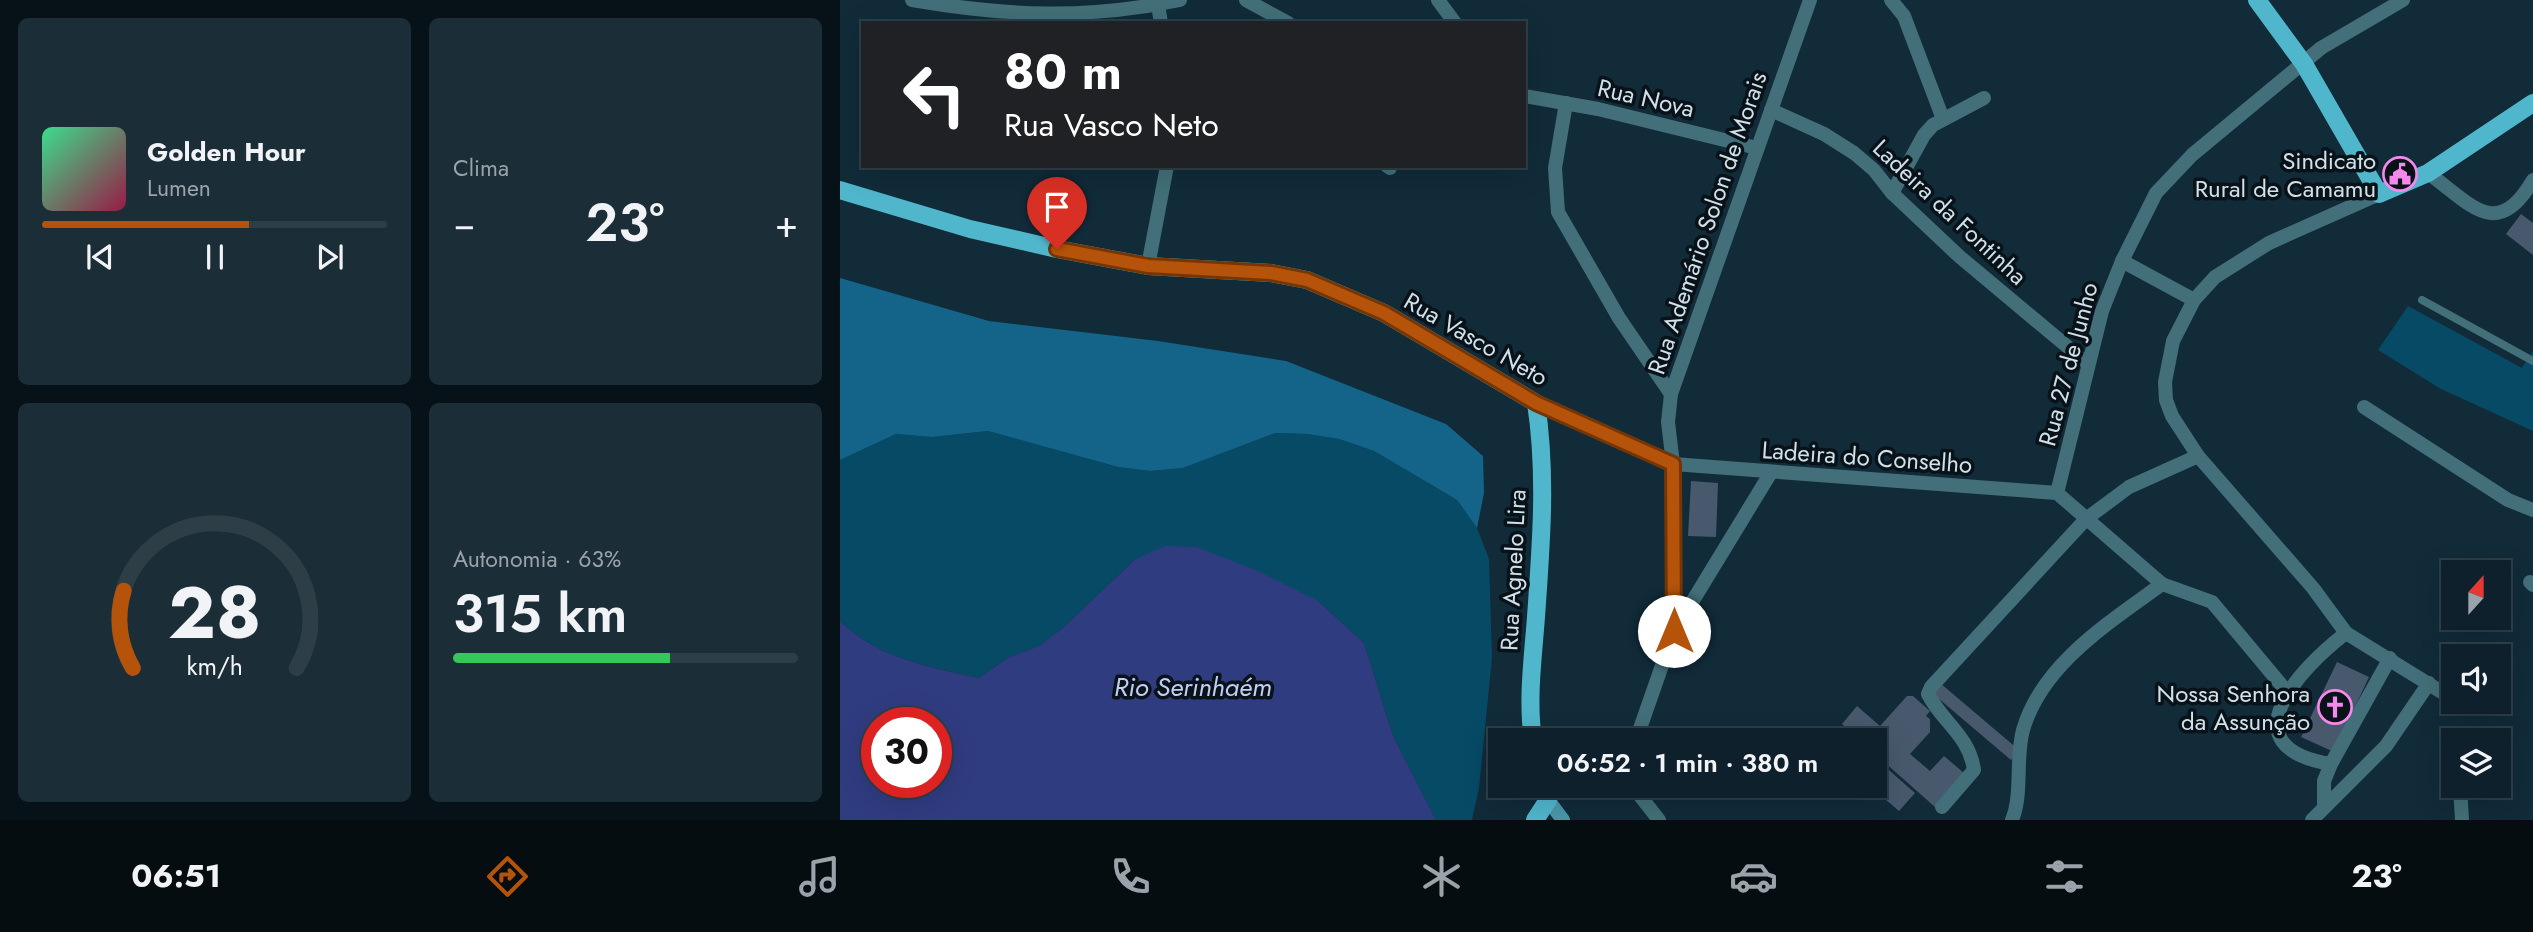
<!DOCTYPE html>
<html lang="pt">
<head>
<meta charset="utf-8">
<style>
	:root { --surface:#0d202b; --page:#1b2d37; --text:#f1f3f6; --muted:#9aa3a9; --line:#2d3e47; --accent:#b45309 }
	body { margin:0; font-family:Jost,sans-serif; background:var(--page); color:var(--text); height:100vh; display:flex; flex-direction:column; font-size:26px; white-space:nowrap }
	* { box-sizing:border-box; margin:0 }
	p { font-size:23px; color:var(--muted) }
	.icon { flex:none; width:38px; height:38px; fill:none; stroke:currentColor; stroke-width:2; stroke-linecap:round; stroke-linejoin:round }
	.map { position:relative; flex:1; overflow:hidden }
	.details { display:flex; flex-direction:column; gap:18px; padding:18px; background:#071218; width:840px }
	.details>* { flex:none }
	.banner { position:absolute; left:21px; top:21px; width:665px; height:147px; border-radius:0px; box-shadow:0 7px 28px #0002,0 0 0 2px var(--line); background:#202124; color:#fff; overflow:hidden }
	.needle { width:46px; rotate:21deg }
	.tools { position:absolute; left:1601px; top:560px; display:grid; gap:14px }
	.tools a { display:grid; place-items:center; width:70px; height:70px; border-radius:0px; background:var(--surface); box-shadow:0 7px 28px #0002,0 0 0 2px var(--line); font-size:35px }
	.speed { position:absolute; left:21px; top:707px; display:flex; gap:14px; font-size:35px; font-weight:700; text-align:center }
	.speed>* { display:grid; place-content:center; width:91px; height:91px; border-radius:50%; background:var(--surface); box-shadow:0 7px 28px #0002,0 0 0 2px var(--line); line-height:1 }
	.speed .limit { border:10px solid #d22; background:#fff; color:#111 }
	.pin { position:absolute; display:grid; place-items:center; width:60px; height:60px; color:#fff; margin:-72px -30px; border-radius:50% 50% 50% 0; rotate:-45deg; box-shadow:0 0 7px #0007 }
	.pin .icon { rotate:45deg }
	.me { position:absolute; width:77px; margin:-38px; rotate:0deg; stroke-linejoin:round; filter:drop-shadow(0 0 5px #0008) }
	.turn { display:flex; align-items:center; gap:24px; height:147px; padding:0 28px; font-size:32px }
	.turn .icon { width:91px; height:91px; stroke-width:2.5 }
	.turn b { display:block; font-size:49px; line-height:60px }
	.big { font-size:52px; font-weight:600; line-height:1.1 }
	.details .widget { flex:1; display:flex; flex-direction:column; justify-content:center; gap:10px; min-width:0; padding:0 24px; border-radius:10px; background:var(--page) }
	.details .dial { align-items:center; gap:0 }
	.dial svg { height:182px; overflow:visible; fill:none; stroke:var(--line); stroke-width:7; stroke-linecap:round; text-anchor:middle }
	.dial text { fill:var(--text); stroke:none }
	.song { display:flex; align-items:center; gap:21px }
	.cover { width:84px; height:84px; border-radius:10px; background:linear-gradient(135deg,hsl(150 70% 55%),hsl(340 70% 35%)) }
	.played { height:7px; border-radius:4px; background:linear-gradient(90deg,var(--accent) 60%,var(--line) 60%) }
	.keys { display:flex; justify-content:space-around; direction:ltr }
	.heat { display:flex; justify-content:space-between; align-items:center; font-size:38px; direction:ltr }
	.charge { height:10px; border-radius:5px; background:linear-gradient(90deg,#34c759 63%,var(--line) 0) }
	.details .tiles { flex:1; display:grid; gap:18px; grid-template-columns:repeat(2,1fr) }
	.trip { position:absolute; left:648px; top:728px; width:399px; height:70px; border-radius:0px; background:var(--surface); box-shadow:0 7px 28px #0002,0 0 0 2px var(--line); font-weight:600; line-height:70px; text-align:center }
	.dock { display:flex; height:112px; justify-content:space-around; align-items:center; background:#050d11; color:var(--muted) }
	.dock .icon { width:49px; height:49px }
	.dock .active { color:var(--accent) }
	.dock b { font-size:32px; color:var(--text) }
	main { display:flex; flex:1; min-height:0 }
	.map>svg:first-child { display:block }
</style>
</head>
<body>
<main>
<section class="details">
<div class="tiles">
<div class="widget">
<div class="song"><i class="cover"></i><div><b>Golden Hour</b><p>Lumen</p></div></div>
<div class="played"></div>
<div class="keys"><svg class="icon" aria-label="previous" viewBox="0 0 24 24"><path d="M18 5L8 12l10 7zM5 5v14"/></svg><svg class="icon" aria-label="pause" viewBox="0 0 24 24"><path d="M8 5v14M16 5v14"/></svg><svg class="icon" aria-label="next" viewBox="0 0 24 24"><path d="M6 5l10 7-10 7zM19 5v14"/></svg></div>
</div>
<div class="widget"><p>Clima</p>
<div class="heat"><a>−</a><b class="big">23°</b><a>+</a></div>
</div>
<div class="widget dial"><svg viewBox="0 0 100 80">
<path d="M14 69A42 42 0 1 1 86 69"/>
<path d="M14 69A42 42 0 0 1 10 35" stroke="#b45309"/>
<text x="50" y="56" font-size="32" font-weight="700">28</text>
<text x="50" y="72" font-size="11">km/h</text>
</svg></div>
<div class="widget"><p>Autonomia · 63%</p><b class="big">315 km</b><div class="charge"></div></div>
</div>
</section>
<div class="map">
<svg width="1693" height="820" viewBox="0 0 1693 820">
	<rect width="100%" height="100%" fill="#112b39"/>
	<g fill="#064a66">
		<polygon points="1568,306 1682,368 1693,351 1693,431 1601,389 1538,350"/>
		<path d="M148,431L278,467L310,471L343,468L435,433L467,434L499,439L534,451L617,500L637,528L649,559L652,658L639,788L632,820H596L553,736L524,643L478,601L294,560L224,627L199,646L169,657L139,678C90,667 37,658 0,621V460L56,434L92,437Z"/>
	</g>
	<polygon fill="#136488" points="0,278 149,321 318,341 446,361 606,424 643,456 644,493 637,528 617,500 534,451 499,439 467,434 435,433 343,468 310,471 278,467 148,431 92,437 56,434 0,460"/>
	<path fill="#303c80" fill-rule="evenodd" d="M325,546L356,547L418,571L478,601L524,643L553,736L596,820H0V621C37,658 90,667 139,678L169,657L199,646L224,627L294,560ZM37,723H96V782H37Z"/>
	<g fill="#48596e">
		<polygon points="1681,214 1693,223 1693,255 1666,234"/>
		<polygon points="851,481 878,483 876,537 848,536"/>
		<polygon points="1497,662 1529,677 1494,752 1461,737"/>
		<polygon points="1100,683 1179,750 1171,760 1092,693"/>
		<polygon points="1067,696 1073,696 1090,711 1086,716 1090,719 1090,732 1070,754 1090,771 1104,756 1125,774 1095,807 1034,753 1034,740 1020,740 1002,724 1017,706 1040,726"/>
		<polygon points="1001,727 1016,740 990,740"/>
		<polygon points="1034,757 1075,793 1059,811 1030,786 1034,786"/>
	</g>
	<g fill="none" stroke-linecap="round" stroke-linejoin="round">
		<polyline stroke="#426f79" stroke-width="8" points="1582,300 1693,361"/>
		<g stroke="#426f79" stroke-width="14">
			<path d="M72,0C166,16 246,20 340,0"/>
			<polyline points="406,0 448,23"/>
			<polyline points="598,0 615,23"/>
			<polyline points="1051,0 1064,16 1103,119"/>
			<polyline points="318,5 321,23"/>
			<polyline points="684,96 758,109 917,148"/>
			<polyline points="726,103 715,168 718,212 779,318 831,394"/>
			<polyline points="931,110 984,134 1014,153 1034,170 1052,193 1120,257 1247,363"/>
			<polyline points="547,166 550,168"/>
			<path d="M1588,173C1631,204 1657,242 1693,180"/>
			<polyline points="1052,193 1084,135 1093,125 1144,98"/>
			<polyline points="1539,194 1429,243 1375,277 1354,300 1333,341 1325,382 1326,400 1332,416 1358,456 1473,588 1506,633 1613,699"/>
			<polyline points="1282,261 1354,300"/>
			<polyline points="308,266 327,166"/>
			<polyline points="696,403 833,464 1217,493 1322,584 1372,602 1448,693"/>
			<polyline points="1524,407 1668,500 1693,510"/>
			<polyline points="1217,493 1262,311 1282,261 1316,193 1352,155 1481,48 1563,0"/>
			<polyline points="1690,582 1693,585"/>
			<polyline points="835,630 930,474"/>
			<polyline points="796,740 834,631 833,464 828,422 831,394 970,0"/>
			<path d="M1491,764C1386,747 1459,669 1506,633"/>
			<polyline points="796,786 801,797 819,820"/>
			<polyline points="1620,786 1622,820"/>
			<polyline points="1484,805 1484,781 1491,764 1550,658"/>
			<path d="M1102,807L1134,770C1129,735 1102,722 1088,694L1091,687L1246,519L1289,487L1358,456"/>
			<path d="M1172,820C1183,793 1175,759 1183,730C1202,664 1270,622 1322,584"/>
			<polyline points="1472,820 1546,746 1589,683"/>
		</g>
		<polyline stroke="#4b97a8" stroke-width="14" points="708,800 723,820"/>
		<g stroke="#50b6cc" stroke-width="18">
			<polyline points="1417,0 1464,64 1539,194 1588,173 1693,103"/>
			<path d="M0,190L130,229L217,249L308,266L431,273L467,280L544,313L696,403C707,475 701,545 696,617C693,658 687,700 693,740"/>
			<polyline points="695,820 708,800 703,786"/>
		</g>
	</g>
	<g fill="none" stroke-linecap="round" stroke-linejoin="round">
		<g stroke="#753606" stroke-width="18">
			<polyline id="route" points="217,249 308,266 431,273 467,280 544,313 696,403 833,464 834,631"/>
		</g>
		<use href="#route" stroke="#b45309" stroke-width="12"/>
	</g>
	<defs>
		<g id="civic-ring" transform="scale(1.75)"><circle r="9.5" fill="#081218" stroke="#f788eb" stroke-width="1.5"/><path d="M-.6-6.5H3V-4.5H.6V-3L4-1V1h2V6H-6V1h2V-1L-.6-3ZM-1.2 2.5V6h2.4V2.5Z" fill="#f788eb"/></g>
		<g id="church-ring" transform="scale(1.75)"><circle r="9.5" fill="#081218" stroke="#f788eb" stroke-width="1.5"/><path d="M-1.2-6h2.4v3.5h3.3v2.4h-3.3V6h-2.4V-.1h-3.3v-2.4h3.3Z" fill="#f788eb"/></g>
	</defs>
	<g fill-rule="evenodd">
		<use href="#civic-ring" x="1560" y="174"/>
		<use href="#church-ring" x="1495" y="707"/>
	</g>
	<g text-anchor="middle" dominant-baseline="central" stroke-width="7" stroke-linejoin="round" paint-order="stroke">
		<g font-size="24" fill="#d1e0e9" stroke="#081218">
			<text transform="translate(806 98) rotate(13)">Rua Nova</text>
			<text transform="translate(1110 212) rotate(43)">Ladeira da Fontinha</text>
			<text transform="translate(867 223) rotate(-71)">Rua Ademário Solon de Morais</text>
			<text transform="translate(636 339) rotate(30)">Rua Vasco Neto</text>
			<text transform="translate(1228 364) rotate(-75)">Rua 27 de Junho</text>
			<text transform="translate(1027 457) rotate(4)">Ladeira do Conselho</text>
			<text transform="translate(673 570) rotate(-87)">Rua Agnelo Lira</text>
		</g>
		<g font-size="24" fill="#d1e0e9" stroke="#081218" text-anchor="end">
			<text x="1536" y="160">Sindicato<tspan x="1536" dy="28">Rural de Camamu</tspan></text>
			<text x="1470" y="693">Nossa Senhora<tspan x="1470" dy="28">da Assunção</tspan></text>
		</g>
		<g font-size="26" font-style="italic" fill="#c2cdf6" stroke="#081218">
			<text x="353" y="687">Rio Serinhaém</text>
		</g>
	</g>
</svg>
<div class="tools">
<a><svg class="needle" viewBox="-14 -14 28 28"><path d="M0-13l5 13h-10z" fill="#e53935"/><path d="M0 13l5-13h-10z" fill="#9aa3a9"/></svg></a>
<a><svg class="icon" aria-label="sound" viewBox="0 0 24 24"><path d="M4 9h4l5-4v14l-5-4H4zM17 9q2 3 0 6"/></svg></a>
<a><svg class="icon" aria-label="layers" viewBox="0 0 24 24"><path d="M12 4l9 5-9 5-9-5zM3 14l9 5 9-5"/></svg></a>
</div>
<div class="speed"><div class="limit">30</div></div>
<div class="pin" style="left:217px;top:249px;background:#d93025"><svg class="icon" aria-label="arrive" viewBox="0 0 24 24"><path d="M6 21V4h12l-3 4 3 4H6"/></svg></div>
<svg class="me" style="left:834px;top:631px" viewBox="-20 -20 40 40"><circle r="19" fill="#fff"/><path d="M0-13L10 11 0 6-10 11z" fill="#b45309"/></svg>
<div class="trip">06:52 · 1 min · 380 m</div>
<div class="banner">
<div class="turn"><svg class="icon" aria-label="left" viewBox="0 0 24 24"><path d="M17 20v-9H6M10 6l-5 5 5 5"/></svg><div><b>80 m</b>Rua Vasco Neto</div></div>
</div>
</div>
</main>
<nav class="dock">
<b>06:51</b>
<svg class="icon active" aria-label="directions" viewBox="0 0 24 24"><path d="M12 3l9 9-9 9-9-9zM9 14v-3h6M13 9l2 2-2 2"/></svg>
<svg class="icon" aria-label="music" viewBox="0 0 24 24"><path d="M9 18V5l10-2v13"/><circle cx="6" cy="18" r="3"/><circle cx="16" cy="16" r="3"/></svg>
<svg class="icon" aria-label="phone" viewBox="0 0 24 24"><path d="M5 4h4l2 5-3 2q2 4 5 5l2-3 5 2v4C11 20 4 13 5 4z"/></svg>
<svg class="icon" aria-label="climate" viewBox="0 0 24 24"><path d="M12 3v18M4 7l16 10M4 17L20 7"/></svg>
<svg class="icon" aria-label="car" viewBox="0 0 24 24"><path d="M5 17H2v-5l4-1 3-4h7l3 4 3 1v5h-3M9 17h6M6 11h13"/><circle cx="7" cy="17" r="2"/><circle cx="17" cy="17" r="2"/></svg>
<svg class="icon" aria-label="filters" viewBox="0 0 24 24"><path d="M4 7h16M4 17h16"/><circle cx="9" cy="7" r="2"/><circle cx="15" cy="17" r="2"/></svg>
<b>23°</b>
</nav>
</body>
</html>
